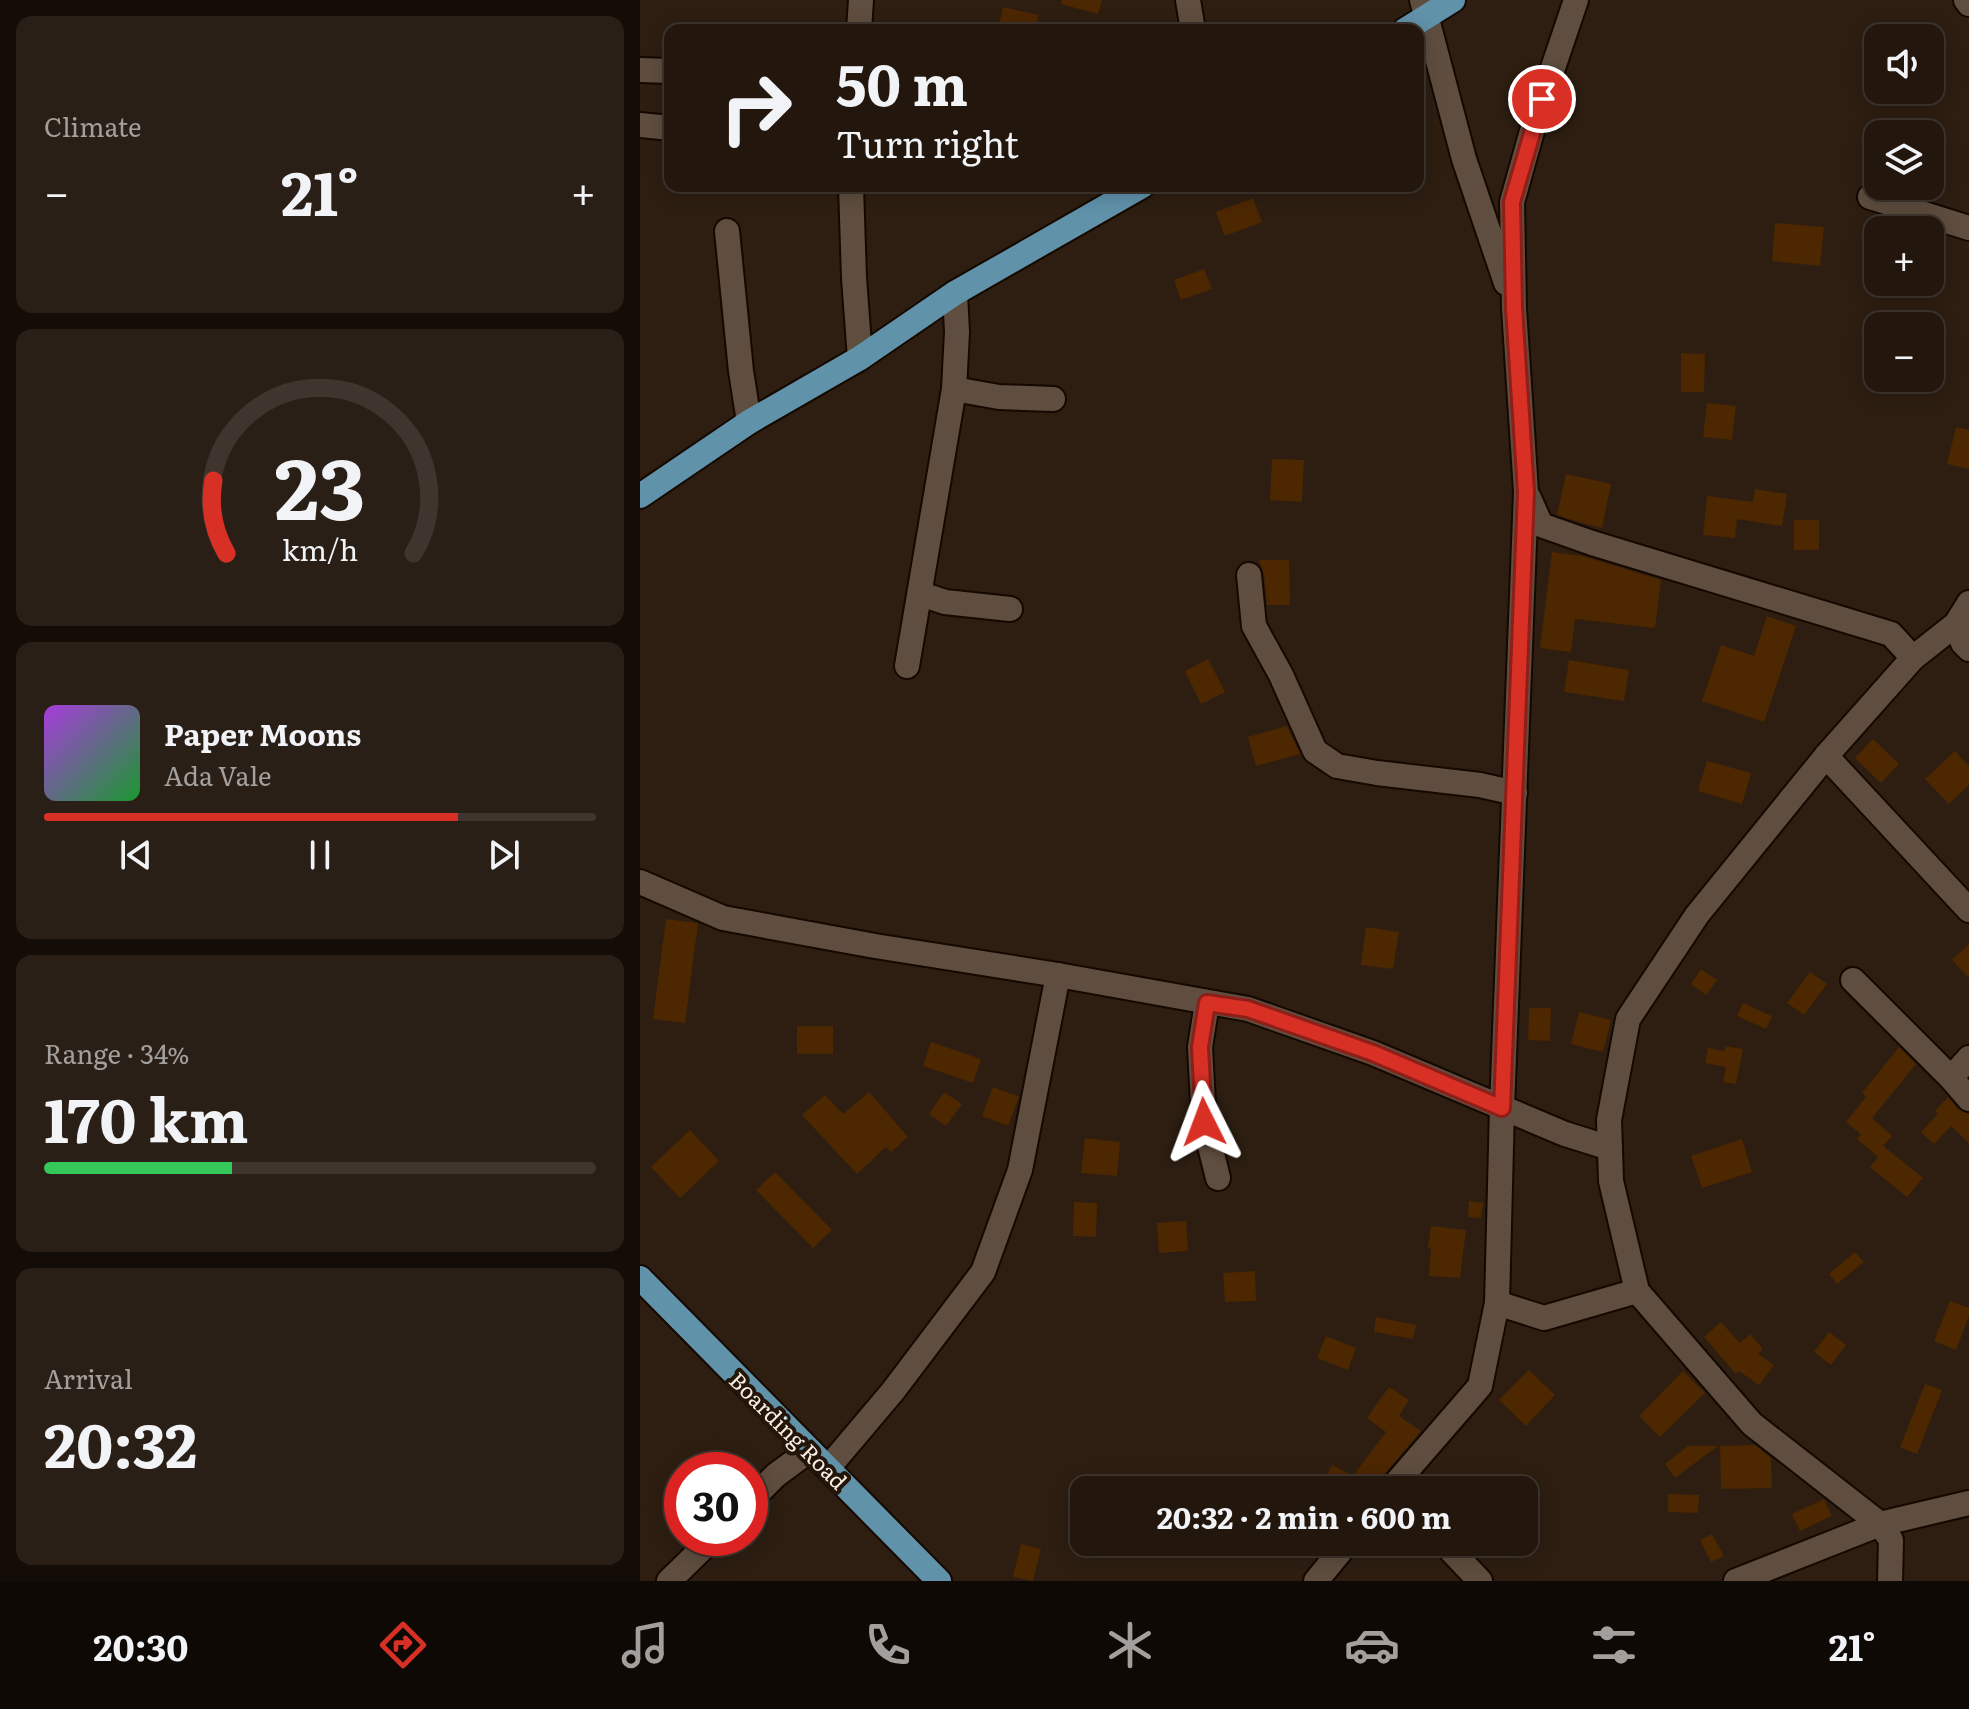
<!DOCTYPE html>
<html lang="en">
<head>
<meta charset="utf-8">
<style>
	:root { --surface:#22160d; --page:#2a1f16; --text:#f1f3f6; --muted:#a29f9d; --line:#3f352e; --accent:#d93025 }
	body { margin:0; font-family:Literata,serif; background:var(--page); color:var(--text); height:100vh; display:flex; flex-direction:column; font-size:30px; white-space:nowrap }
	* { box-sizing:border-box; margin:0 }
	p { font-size:26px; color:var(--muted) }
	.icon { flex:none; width:44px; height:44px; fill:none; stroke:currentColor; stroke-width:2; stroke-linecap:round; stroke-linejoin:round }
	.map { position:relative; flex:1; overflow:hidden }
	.side { display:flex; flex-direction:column; gap:16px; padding:16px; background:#130c07; width:640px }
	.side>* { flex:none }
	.hud { position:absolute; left:24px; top:24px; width:760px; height:168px; border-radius:16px; box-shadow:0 4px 20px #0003,0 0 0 2px var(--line); background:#22160d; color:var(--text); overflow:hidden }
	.tools { position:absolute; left:1224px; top:24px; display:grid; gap:16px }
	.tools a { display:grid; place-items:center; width:80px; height:80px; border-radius:16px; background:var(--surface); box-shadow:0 4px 20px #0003,0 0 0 2px var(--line); font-size:40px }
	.speed { position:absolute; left:24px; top:1452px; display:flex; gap:16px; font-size:40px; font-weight:700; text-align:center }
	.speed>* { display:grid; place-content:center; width:104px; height:104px; border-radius:50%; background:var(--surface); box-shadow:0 4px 20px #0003,0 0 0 2px var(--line); line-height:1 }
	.speed .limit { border:12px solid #d22; background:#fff; color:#111 }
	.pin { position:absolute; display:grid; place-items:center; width:68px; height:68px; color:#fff; margin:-34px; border:4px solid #fff; border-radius:50%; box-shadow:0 2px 8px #0007 }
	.me { position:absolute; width:88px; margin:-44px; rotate:357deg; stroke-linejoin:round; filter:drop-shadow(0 0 6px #0008) }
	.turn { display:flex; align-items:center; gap:28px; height:168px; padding:0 40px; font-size:36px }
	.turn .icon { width:104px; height:104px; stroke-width:2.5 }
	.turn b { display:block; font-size:56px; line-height:68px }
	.big { font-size:60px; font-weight:700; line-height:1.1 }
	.side .widget { flex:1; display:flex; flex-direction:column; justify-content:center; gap:12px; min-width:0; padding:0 28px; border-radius:16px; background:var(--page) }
	.side .dial { align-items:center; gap:0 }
	.dial svg { height:208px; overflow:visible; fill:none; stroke:var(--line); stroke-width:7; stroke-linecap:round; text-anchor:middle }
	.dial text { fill:var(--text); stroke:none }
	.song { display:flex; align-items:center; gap:24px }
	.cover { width:96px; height:96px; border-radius:12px; background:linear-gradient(135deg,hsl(280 70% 55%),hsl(130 70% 35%)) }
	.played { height:8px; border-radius:4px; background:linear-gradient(90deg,var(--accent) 75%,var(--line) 75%) }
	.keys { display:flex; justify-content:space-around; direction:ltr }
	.heat { display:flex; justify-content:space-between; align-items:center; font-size:44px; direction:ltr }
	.charge { height:12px; border-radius:6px; background:linear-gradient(90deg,#34c759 34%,var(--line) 0) }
	.trip { position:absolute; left:430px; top:1476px; width:468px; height:80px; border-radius:16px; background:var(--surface); box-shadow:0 4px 20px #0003,0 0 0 2px var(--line); font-weight:700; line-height:80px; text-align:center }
	.tabs { display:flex; height:128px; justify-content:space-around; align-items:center; background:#0e0905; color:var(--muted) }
	.tabs .icon { width:56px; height:56px }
	.tabs .selected { color:var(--accent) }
	.tabs b { font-size:36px; color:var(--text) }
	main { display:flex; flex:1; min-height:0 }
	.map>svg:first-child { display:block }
</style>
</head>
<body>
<main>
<section class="side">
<div class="widget"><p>Climate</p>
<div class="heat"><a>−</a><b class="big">21°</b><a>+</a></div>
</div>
<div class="widget dial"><svg viewBox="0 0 100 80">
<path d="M14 69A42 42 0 1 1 86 69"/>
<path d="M14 69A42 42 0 0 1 9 41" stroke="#d93025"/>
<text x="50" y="56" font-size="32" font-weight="700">23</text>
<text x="50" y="72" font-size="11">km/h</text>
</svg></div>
<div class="widget">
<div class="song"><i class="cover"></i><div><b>Paper Moons</b><p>Ada Vale</p></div></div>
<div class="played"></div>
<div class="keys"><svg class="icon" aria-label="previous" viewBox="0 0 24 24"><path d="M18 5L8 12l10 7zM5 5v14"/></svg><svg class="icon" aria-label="pause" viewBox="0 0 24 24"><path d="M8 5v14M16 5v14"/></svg><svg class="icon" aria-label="next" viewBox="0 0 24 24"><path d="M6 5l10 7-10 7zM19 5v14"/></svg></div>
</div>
<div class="widget"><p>Range · 34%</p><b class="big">170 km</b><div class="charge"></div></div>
<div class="widget"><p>Arrival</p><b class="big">20:32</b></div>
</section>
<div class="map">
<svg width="1329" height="1581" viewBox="0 0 1329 1581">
	<rect width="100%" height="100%" fill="#2d1e11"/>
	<g fill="#4c2700">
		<polygon points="422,0 462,0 458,14 421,4"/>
		<polygon points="363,7 399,15 395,30 358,30"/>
		<polygon points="613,198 622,222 585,236 576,212"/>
		<polygon points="1135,223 1184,227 1180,266 1132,261"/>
		<polygon points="564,269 572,289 541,300 534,280"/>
		<polygon points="1041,353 1065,354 1064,392 1041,392"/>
		<polygon points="1067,403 1096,406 1092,440 1063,437"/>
		<polygon points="1316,427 1329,430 1329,469 1307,464"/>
		<polygon points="632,459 664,460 662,502 630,500"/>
		<polygon points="926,474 971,484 962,528 942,523 917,515"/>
		<polygon points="1115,489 1147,494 1142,526 1097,519 1095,538 1063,535 1067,496 1113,502"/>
		<rect x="1154" y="520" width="25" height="30"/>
		<polygon points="912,552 943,556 1021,580 1015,628 935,619 931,652 900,648"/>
		<polygon points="619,560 649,560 650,605 627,605 624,574"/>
		<polygon points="1127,616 1156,626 1124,722 1062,701 1081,645 1114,656"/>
		<polygon points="568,659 585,692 561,704 545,671"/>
		<polygon points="929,660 989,670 984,701 924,692"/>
		<polygon points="647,726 660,754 616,766 608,737"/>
		<polygon points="1233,739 1259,764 1241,783 1215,758"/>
		<polygon points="1315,751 1329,766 1329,785 1309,804 1285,779"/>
		<polygon points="1067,761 1111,773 1102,804 1058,791"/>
		<polygon points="26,919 58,923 45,1023 13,1019"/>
		<polygon points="726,927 759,932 753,969 721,965"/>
		<polygon points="1329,944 1329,978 1312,960"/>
		<polygon points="1061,969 1077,980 1066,995 1051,984"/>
		<polygon points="1170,972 1187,984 1164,1015 1147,1003"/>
		<polygon points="1103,1003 1132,1016 1126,1029 1097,1016"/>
		<polygon points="889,1008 911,1008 910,1041 888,1040"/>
		<polygon points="939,1012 971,1020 963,1052 931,1044"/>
		<rect x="157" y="1026" width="36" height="28"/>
		<polygon points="291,1042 341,1059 333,1083 283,1066"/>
		<polygon points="1085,1046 1103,1049 1096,1084 1083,1082 1086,1067 1065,1063 1068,1048 1085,1051"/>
		<polygon points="1259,1047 1276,1064 1232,1118 1252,1136 1243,1146 1283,1178 1267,1197 1230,1167 1238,1157 1217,1139 1221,1134 1206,1122 1226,1097 1222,1093"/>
		<polygon points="353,1087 379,1097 368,1126 342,1116"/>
		<polygon points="229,1092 268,1137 251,1152 246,1147 217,1174 162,1115 185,1095 203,1114"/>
		<polygon points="304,1092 322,1104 306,1126 289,1114"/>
		<polygon points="1308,1097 1318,1109 1329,1114 1329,1143 1311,1126 1294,1144 1281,1132 1298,1114 1295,1111"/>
		<polygon points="50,1130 79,1161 40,1198 11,1167"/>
		<polygon points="445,1138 480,1142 477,1176 441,1173"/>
		<polygon points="1102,1139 1112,1172 1062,1188 1051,1156"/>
		<polygon points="135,1172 192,1230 173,1248 116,1190"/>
		<polygon points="829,1201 843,1203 841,1218 828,1217"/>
		<polygon points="434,1202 457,1203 456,1237 433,1236"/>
		<polygon points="546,1221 548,1251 519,1253 517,1223"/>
		<polygon points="791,1226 826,1230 820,1278 789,1276 791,1249 788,1248"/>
		<polygon points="1215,1252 1224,1262 1197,1284 1189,1274"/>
		<polygon points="615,1271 616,1301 585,1302 583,1273"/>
		<polygon points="1310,1301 1329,1308 1329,1316 1316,1350 1294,1341"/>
		<polygon points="736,1317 776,1325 773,1339 734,1332"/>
		<polygon points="1081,1322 1100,1343 1110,1334 1123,1349 1118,1354 1134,1365 1119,1385 1099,1371 1096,1374 1064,1337"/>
		<polygon points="1189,1332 1206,1345 1191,1365 1174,1352"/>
		<polygon points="686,1336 716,1348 708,1370 677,1358"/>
		<polygon points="889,1370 915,1395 886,1426 859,1400"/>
		<polygon points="1043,1371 1065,1393 1020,1437 999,1416"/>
		<polygon points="1285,1384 1302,1390 1277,1454 1260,1447"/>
		<polygon points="749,1387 769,1400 759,1416 781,1431 737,1483 735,1482 731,1490 679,1490 692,1465 713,1476 746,1432 727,1418"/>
		<polygon points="1115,1445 1131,1458 1132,1488 1081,1489 1080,1446"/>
		<polygon points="1048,1446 1078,1446 1035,1478 1025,1464"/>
		<polygon points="1028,1494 1059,1495 1058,1513 1028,1512"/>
		<polygon points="1184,1499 1192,1516 1160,1531 1152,1514"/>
		<polygon points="1072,1534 1084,1556 1071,1562 1060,1540"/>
		<polygon points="381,1544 401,1549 393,1581 373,1577"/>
	</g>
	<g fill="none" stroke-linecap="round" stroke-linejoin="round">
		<g stroke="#150800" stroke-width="28">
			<g id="minor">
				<polyline points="548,0 553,30"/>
				<polyline points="782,0 824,159 866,283"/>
				<polyline points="1326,0 1329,4"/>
				<polyline points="219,30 221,0"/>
				<polyline points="0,70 30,71"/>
				<polyline points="0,125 30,128"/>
				<polyline points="211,186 214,278 220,358"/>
				<polyline points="1230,197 1329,228"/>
				<polyline points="87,231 101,371 109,422"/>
				<polyline points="314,389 359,397 413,399"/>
				<polyline points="889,498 901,525 952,543 1251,634 1273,658"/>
				<polyline points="609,575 614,626 641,675 675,751 697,766 737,773 840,785 875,793"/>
				<polyline points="281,594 305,602 370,609"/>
				<polyline points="1329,603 1316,624 1273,658 1186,756 1057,915 988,1019 969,1120 971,1181 997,1291 1112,1424 1240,1524 1329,1503"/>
				<polyline points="1316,624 1323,643 1329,649"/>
				<polyline points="267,666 314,389 317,332 315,293"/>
				<polyline points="1186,756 1329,910"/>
				<polyline points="0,882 83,918 235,946 418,975 608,1009 733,1053 925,1134 970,1148"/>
				<polyline points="1213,980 1311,1078"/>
				<polyline points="567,1003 560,1047 564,1122 578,1178"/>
				<polyline points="1329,1058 1311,1078 1329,1099"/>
				<polyline points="857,1303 904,1318 997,1291"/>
				<polyline points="188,1468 253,1391 343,1272 380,1170 418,975"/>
				<polyline points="750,1490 840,1386 857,1303 862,1108 886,492 874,308 872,202 894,124 936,0"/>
				<polyline points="110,1501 136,1475 170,1450"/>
				<polyline points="803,1542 840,1581"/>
				<polyline points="29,1581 73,1538"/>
				<polyline points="676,1581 708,1542"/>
				<polyline points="1096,1581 1240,1524 1251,1540 1250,1581"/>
			</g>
		</g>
		<g stroke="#150800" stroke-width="28">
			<g id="major">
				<polyline points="765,30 813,0"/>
				<polyline points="0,496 109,422 220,358 315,293 502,186"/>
				<polyline points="0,1278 299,1581"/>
			</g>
		</g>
		<use href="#minor" stroke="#5f4e3f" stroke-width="24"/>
		<use href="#major" stroke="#6092aa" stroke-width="24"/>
	</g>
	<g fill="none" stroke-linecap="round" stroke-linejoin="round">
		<g stroke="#8d1f18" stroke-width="20">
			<polyline id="route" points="564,1122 560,1047 567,1003 608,1009 733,1053 862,1108 886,492 874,308 872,202 902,99"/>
		</g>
		<use href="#route" stroke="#d93025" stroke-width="14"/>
	</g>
	<g text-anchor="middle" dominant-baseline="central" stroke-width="8" stroke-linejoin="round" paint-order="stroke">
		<g font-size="22" fill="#f7ede4" stroke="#231508">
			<text transform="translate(149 1430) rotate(45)">Boarding Road</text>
		</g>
	</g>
</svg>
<div class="tools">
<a><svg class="icon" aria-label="sound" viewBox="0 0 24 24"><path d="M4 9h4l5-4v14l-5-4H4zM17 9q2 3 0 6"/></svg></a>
<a><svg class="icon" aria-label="layers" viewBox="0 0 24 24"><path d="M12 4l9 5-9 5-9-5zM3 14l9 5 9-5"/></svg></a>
<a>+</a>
<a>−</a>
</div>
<div class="speed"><div class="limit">30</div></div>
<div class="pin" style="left:902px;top:99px;background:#d93025"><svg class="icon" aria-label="arrive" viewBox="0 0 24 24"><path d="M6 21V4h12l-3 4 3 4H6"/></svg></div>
<svg class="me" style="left:564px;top:1122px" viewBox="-20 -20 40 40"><path d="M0-17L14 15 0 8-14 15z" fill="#d93025" stroke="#fff" stroke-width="4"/></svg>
<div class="trip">20:32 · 2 min · 600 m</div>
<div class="hud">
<div class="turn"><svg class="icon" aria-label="right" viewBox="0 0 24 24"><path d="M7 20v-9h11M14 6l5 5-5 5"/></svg><div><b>50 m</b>Turn right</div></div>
</div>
</div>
</main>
<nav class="tabs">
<b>20:30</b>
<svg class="icon selected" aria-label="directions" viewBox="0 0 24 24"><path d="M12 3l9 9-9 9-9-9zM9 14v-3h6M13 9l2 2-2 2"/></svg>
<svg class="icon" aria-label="music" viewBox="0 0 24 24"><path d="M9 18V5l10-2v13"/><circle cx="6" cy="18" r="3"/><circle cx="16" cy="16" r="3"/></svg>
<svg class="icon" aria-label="phone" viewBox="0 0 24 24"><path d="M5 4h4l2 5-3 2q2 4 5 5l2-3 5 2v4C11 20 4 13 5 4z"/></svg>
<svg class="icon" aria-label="climate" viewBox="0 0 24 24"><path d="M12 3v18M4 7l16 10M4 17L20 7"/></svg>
<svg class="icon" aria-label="car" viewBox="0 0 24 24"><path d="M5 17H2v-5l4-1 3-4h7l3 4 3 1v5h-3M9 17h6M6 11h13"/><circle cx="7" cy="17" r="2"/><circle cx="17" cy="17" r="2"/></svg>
<svg class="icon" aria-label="filters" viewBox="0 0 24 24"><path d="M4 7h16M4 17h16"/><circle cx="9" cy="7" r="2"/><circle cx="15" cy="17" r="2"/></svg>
<b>21°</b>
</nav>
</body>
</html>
